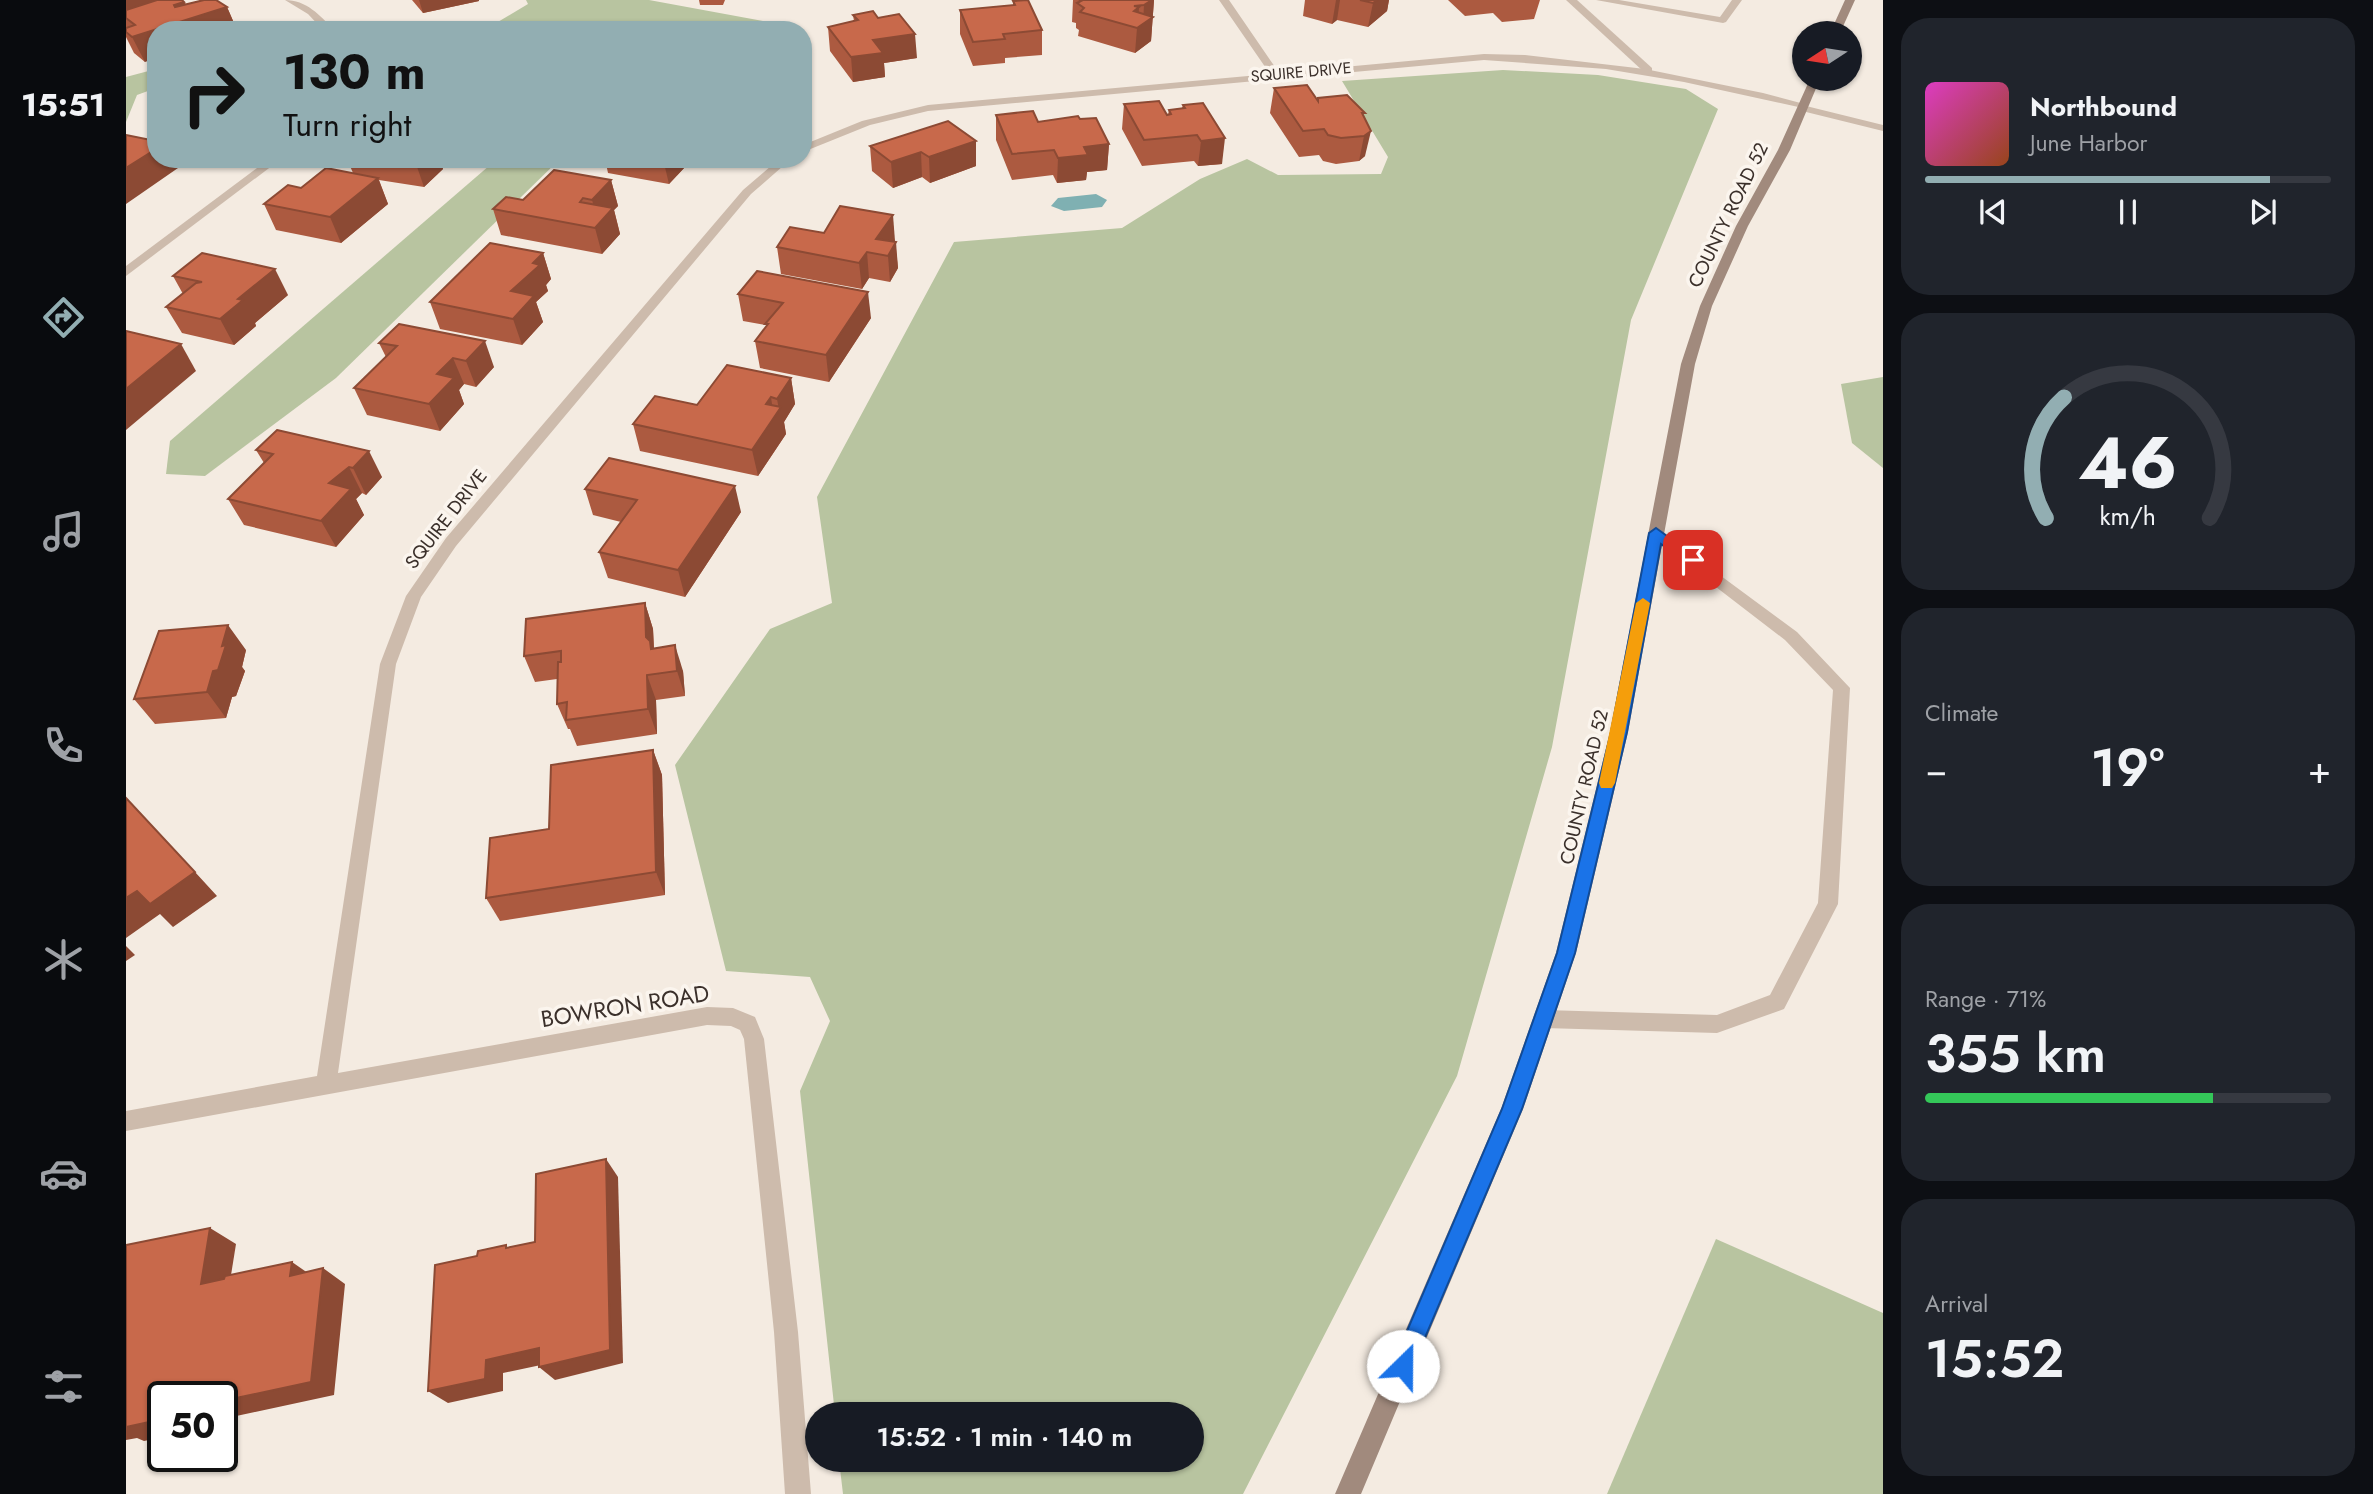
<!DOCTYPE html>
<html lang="en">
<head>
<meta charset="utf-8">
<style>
	:root { --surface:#171b24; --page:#20242c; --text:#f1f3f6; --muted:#9ea1a6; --line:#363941; --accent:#92aeb2 }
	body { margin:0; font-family:Jost,sans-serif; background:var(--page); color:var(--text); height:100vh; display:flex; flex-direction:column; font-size:26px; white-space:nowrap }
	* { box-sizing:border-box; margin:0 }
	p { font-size:23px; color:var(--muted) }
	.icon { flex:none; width:38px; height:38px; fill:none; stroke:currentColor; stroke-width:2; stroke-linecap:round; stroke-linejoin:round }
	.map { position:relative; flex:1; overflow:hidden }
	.panel { display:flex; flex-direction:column; gap:18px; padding:18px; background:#0d0f14; width:490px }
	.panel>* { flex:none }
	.guide { position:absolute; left:21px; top:21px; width:665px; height:147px; border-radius:28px; box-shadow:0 2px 5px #0004; background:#92aeb2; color:#111; overflow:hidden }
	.needle { width:46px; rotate:258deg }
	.buttons { position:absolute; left:1666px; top:21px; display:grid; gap:14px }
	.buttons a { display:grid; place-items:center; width:70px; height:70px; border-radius:50%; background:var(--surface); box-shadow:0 2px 5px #0004; font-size:35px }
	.speed { position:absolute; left:21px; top:1381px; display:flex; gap:14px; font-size:35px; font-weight:700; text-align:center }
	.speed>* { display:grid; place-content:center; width:91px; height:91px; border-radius:50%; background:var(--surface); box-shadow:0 2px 5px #0004; line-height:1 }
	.speed .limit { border:4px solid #111; border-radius:10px; background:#fff; color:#111 }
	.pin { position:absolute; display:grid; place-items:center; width:60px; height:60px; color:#fff; margin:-30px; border-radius:14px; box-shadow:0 4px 10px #0006 }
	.me { position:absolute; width:77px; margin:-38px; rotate:23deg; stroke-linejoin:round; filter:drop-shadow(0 0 5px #0008) }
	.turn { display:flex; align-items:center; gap:24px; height:147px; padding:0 21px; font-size:32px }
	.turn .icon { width:91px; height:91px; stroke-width:2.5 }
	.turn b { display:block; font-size:49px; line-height:60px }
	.big { font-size:52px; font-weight:600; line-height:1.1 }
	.panel .widget { flex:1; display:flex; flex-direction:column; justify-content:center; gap:10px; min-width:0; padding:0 24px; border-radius:28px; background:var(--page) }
	.panel .dial { align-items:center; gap:0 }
	.dial svg { height:182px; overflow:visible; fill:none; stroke:var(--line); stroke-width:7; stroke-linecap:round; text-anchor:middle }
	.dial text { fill:var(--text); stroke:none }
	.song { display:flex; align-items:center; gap:21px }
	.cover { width:84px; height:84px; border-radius:10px; background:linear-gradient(135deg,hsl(310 70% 55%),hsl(20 70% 35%)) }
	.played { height:7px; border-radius:4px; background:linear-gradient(90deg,var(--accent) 85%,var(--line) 85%) }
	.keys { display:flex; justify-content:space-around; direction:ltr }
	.heat { display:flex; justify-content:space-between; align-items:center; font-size:38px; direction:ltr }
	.charge { height:10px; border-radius:5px; background:linear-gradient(90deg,#34c759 71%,var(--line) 0) }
	.trip { position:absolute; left:679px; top:1402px; width:399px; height:70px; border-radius:35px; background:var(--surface); box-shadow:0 2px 5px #0004; font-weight:600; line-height:70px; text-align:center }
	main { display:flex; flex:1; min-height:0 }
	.menu { display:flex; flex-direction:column; width:126px; justify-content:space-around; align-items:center; background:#090b0e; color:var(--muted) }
	.menu .icon { width:49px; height:49px }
	.menu .current { color:var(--accent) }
	.menu b { font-size:32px; color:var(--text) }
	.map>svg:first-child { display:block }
</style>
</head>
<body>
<main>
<nav class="menu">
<b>15:51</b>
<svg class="icon current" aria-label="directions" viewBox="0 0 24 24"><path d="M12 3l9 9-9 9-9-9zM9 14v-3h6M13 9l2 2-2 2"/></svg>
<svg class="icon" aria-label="music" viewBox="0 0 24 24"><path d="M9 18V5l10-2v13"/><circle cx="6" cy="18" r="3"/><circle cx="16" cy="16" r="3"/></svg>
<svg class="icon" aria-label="phone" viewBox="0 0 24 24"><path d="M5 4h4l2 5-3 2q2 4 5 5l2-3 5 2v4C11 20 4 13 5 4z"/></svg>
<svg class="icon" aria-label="climate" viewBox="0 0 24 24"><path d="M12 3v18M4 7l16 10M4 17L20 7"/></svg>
<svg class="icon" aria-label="car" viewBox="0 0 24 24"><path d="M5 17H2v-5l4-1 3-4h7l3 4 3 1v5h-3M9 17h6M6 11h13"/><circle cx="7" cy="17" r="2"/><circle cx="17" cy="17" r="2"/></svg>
<svg class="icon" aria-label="filters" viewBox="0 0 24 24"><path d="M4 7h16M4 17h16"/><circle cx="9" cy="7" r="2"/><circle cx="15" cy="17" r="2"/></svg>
</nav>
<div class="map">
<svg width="1757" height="1494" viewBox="0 0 1757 1494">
	<rect width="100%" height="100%" fill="#f4ebe1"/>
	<g fill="#b8c4a0">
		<polygon points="400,0 523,0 637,21 625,30 360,29 402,4"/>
		<polygon points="30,69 30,88 11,95 0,122 0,77"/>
		<polygon points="1377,70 1472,75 1560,89 1592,109 1505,320 1426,747 1331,1076 1117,1494 717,1494 713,1460 1066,1460 1066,1414 709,1414 674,1091 704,1021 684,977 600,971 549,765 644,629 706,603 691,497 828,242 996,228 1074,179 1121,159 1152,175 1255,174 1262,157 1216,81"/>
		<polygon points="371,159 434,159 210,378 79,476 40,474 44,441"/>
		<polygon points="1757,377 1757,468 1726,443 1715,384"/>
		<polygon points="1590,1239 1757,1313 1757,1494 1481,1494"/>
	</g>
	<polygon fill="#7fb0b2" points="970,194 981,200 976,207 938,211 925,206 932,198"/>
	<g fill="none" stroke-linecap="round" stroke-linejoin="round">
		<g fill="#cdbbac" fill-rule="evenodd">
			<polygon points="1440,0 1451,0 1526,68 1526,72 1518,72"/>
			<polygon points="1470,0 1493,0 1594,17 1606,0 1616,0 1600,22 1597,23"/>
			<polygon points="1676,105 1757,125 1757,131 1672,110 1672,106"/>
			<polygon points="1530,528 1671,632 1724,688 1712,904 1658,1009 1591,1033 1418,1028 1411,1026 1408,1019 1411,1012 1418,1010 1591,1015 1644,995 1692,903 1707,690 1659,640 1525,537 1522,533 1525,529"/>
		</g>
		<g fill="#cdbbac" fill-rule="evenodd">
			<path d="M159,0C180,0 194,15 208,30H197L182,14Z"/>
			<polygon points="1093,0 1103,0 1153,73 1358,54 1399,55 1519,69 1637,93 1682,105 1677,108 1558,82 1480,69 1358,60 802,111 744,125 677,152 677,145 736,121 802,105 1144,74"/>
			<polygon points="143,159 155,159 0,276 0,266"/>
			<polygon points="653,159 665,159 625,194 330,546 295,597 270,664 212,1073 581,1007 607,1008 629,1017 638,1039 672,1332 685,1494 659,1494 648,1332 618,1039 614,1030 605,1026 581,1025 0,1131 0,1111 191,1076 254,664 280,596 320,538 617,190"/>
		</g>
		<g fill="#a18a7d" fill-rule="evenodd">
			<polygon points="1719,0 1729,0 1714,33 1704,33"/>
			<polygon points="1684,79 1694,79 1664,150 1622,226 1586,306 1569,364 1502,732 1450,953 1397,1109 1235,1494 1209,1494 1375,1109 1430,953 1484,732 1555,364 1574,306 1610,226 1652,150"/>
		</g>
	</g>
	<g fill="#ac5a40">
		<polygon points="0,0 58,2 60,4 101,7 111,30 30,30 19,62 8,53 0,37"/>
		<polygon points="286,0 353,0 353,1 297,13"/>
		<polygon points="573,0 599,0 597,5 574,5"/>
		<polygon points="947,0 1028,0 1025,41 1009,53 952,36 953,30 950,28 950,23 946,22"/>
		<polygon points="1179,0 1263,0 1261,11 1242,27 1211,20 1206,24 1177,16"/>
		<polygon points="1322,0 1414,0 1408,19 1376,22 1367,13 1339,16"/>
		<polygon points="887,1 916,30 916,55 879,58 879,63 847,66 834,34 834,10 887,5"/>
		<polygon points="727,15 791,58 758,63 759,77 727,82 704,51 702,27 728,21"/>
		<polygon points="1148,88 1191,100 1238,118 1239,156 1233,161 1210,164 1197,161 1193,155 1173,157 1144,113"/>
		<polygon points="998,104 1042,115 1043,110 1056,108 1057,105 1096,164 1072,166 1068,161 1016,166 996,129"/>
		<polygon points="870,115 912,122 954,119 983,144 981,170 961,172 960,180 931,183 927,175 886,180 870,140"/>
		<polygon points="850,141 850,166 804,183 796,177 767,188 746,171 744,146"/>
		<polygon points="221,159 313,159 317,169 298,187 253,180 262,204 215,243 150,230 138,204 175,188 227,173"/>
		<polygon points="479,159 557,159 559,167 543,184 482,173"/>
		<polygon points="485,180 492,206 488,210 494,234 476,254 375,235 367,209 397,200"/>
		<polygon points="698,233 769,241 772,268 764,282 743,278 736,289 655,274 651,247"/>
		<polygon points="417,253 425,279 420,285 422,291 410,302 417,322 396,345 314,329 304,302"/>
		<polygon points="47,276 162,295 129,323 130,326 108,345 56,333 40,307 57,294"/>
		<polygon points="612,294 745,318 703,382 634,368 629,341 640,327 640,325 617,321"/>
		<polygon points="273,324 368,367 350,387 338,384 333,390 338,404 314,431 241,415 228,388 260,357 253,343"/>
		<polygon points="665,378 669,404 658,422 660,434 632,476 514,451 507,424"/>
		<polygon points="151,430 256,477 240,495 236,493 230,499 238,515 210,547 118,525 102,499 138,463 130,450"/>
		<polygon points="459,489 615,512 559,597 482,578 473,552 495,522 467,515"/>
		<polygon points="519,603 527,629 528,648 557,671 559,696 530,700 531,734 451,746 444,729 442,729 431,704 431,679 409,682 398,656"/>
		<polygon points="120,650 116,667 119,671 110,696 106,697 100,718 29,724 8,699"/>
		<polygon points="527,750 536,775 539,895 374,921 360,898 423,829"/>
	</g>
	<g fill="#8c4a34">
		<polygon points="0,0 41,0 0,18"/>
		<polygon points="293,0 353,0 353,1 297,13"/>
		<polygon points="1026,0 1028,0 1025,41 1009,53 1011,28 1008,11 1013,7 1012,28 1017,24 1018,5"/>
		<polygon points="1210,0 1214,0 1211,20 1206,24"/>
		<polygon points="1251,0 1263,0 1261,11 1242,27 1247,3"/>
		<polygon points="58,2 66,18 101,7 111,30 30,30 48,5"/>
		<polygon points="30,30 30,58 19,62 6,37"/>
		<polygon points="789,34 791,58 758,63 759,77 727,82 725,57 747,40"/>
		<polygon points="1245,131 1239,156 1233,161 1238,136"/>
		<polygon points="1099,138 1096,164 1072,166 1075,141"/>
		<polygon points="850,141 850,166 804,183 803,157"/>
		<polygon points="983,144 981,170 961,172 960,180 931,183 932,158 958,147"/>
		<polygon points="30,149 30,159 48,159 52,168 0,204 0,168"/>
		<polygon points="795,152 796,177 767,188 765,162"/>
		<polygon points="291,159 313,159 317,169 298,187 289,161"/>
		<polygon points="537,159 557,159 559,167 543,184"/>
		<polygon points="252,178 262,204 215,243 204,217"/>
		<polygon points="485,180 492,206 488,210 494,234 476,254 469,228 473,224 466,200"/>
		<polygon points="767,215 769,241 759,255 750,239"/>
		<polygon points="770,242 772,268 764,282 762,256"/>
		<polygon points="741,252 743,278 736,289 733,263"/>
		<polygon points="417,253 425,279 420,285 422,291 410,302 417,322 396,345 387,319 385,291 407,263"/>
		<polygon points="149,269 162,295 129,323 130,326 108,345 94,319 112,299"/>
		<polygon points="742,292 745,318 703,382 700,355"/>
		<polygon points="359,341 368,367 350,387 340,361"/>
		<polygon points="55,344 70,371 0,430 0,389"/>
		<polygon points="327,358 338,384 333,390 338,404 314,431 303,404 311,374"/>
		<polygon points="665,378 669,404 658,422 660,434 632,476 626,450 640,404 645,397 648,418 653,410 651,399"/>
		<polygon points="243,451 256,477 240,495 227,468"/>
		<polygon points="223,467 236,493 230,499 238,515 210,547 195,521 203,483"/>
		<polygon points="609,486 615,512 559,597 552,570"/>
		<polygon points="519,603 527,629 528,652 532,667 533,675 520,637"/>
		<polygon points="102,625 120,650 116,667 119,671 110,696 106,697 100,718 81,692"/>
		<polygon points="549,645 557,671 559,696 551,671"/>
		<polygon points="521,675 530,700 531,734 522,709"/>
		<polygon points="527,750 536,775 539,895 530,872"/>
		<polygon points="69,872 91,896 47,927 34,914 0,938 0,898 11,891"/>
		<polygon points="0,946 9,955 0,961"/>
		<polygon points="480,1159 492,1177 497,1363 429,1380 413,1367"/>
		<polygon points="84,1228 110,1244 101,1300 75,1284"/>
		<polygon points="166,1262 189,1278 164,1276"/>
		<polygon points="197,1268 219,1284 208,1395 101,1418 96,1426 96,1401"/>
		<polygon points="413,1348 429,1362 377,1373 377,1391 322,1403 302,1391 360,1360"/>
		<polygon points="37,1419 37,1437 18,1441 11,1438 0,1440 0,1427"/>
	</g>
	<g fill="#c8694b" stroke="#8c4a34" stroke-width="2">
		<polygon points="31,0 56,0 58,2 48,5 49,7 78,0 90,0 101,7 6,37 0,32 0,28 9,25 0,18 0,10"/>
		<polygon points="902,0 916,30 877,34 879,39 847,42 834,10 889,5 887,1"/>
		<polygon points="953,0 1026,0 1018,5 1008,6 1013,7 1008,11 1027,17 1011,28 954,12 958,8 951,3 955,1"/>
		<polygon points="1234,0 1251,0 1247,3"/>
		<polygon points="747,11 752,18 773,14 789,34 747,40 757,53 725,57 702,27 732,20 727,15"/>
		<polygon points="1181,85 1192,101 1192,98 1221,95 1239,113 1236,113 1245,131 1238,136 1215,138 1202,135 1198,129 1177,131 1148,88"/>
		<polygon points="1033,101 1041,115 1045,114 1043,110 1059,108 1057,105 1077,103 1099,138 1075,141 1071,135 1018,140 998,104"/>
		<polygon points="907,111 912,122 952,116 954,119 970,118 983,144 958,147 962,155 932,158 928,150 886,154 870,115"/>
		<polygon points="822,121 850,141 803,157 795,152 765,162 744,146"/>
		<polygon points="0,135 30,141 30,149 0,168"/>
		<polygon points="275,159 291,159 289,161"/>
		<polygon points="200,168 252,178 204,217 138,204 162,185 175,188"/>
		<polygon points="428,170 485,180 466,200 457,198 454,202 487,208 469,228 367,209 380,197 397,200"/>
		<polygon points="714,206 767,215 750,239 770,242 762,256 741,252 733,263 651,247 664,227 698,233"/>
		<polygon points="364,243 417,253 407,263 414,265 385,291 408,296 387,319 304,302"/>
		<polygon points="76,253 149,269 112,299 117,300 94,319 40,307 70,283 76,282 47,276"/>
		<polygon points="631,271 742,292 700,355 629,341 642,324 639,324 657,303 612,294"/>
		<polygon points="273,324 359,341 340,361 327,358 311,374 328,378 303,404 228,388 271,346 253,343"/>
		<polygon points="0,331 55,344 0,389"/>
		<polygon points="601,365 665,378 651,399 645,397 640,404 655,407 626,450 507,424 529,396 571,405"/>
		<polygon points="151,430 243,451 227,468 223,467 203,483 225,489 195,521 102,499 147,454 130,450"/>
		<polygon points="483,458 609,486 552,570 473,552 511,500 459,489"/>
		<polygon points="519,603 520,637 524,641 525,649 549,645 551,671 521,675 522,709 440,720 441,702 431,704 432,662 435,662 435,651 398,656 400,619"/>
		<polygon points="102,625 96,646 100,645 92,670 87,671 81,692 8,699 33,631"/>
		<polygon points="527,750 530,872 360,898 364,838 423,829 425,765"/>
		<polygon points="0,798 69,872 24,904 11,891 0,898"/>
		<polygon points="480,1159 484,1350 413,1367 413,1348 360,1360 359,1379 302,1391 309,1265 351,1256 352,1251 380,1245 380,1248 409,1242 410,1174"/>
		<polygon points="84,1228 75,1284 98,1279 99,1276 166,1262 164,1276 197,1268 185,1382 96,1401 96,1396 37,1396 37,1419 0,1427 0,1245"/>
	</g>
	<polygon fill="#1a73e8" stroke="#114b97" stroke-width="2" points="1530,528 1574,560 1567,565 1562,564 1535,544 1501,732 1449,953 1396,1109 1284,1373 1277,1377 1269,1373 1266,1366 1376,1109 1431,953 1485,732 1523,533"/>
	<polygon fill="#f59e0b" points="1517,598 1524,603 1489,783 1486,788 1475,788 1473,783 1510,603"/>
	<g text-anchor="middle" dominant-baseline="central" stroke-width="7" stroke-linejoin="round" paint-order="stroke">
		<g font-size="16" fill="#3b302b" stroke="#fbf5ee">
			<text transform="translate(1175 72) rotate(-5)">SQUIRE DRIVE</text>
		</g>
		<g font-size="19" fill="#3b302b" stroke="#fbf5ee">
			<text transform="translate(1602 215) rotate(-64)">COUNTY ROAD 52</text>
			<text transform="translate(320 519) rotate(-52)">SQUIRE DRIVE</text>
			<text transform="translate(1458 787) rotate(-77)">COUNTY ROAD 52</text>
		</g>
		<g font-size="23" fill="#3b302b" stroke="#fbf5ee">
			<text transform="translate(499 1006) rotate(-9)">BOWRON ROAD</text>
		</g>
	</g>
</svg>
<div class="buttons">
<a><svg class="needle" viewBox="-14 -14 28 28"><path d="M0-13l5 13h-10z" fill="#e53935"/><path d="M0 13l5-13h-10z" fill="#9ea1a6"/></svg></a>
</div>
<div class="speed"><div class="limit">50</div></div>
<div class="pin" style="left:1567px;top:560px;background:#d93025"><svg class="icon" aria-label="arrive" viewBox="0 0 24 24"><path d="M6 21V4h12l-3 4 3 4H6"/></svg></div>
<svg class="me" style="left:1277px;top:1366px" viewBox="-20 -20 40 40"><circle r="19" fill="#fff"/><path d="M0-13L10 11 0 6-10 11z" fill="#1a73e8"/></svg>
<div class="trip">15:52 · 1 min · 140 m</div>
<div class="guide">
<div class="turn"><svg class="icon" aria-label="right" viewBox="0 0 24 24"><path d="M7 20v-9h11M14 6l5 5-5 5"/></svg><div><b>130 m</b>Turn right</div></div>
</div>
</div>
<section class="panel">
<div class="widget">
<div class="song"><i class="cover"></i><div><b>Northbound</b><p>June Harbor</p></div></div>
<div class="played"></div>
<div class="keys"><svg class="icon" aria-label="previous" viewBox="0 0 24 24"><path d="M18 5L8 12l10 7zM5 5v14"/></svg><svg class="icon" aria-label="pause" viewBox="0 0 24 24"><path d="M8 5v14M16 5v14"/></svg><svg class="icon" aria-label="next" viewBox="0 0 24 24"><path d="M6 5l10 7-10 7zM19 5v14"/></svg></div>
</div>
<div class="widget dial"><svg viewBox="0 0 100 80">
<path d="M14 69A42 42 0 1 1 86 69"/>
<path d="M14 69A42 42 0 0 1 22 16" stroke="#92aeb2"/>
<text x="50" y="56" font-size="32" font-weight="700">46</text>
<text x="50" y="72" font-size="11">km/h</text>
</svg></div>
<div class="widget"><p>Climate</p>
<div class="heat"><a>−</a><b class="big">19°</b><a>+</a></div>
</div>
<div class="widget"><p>Range · 71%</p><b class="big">355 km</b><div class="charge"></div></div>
<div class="widget"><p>Arrival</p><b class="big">15:52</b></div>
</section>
</main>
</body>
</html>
